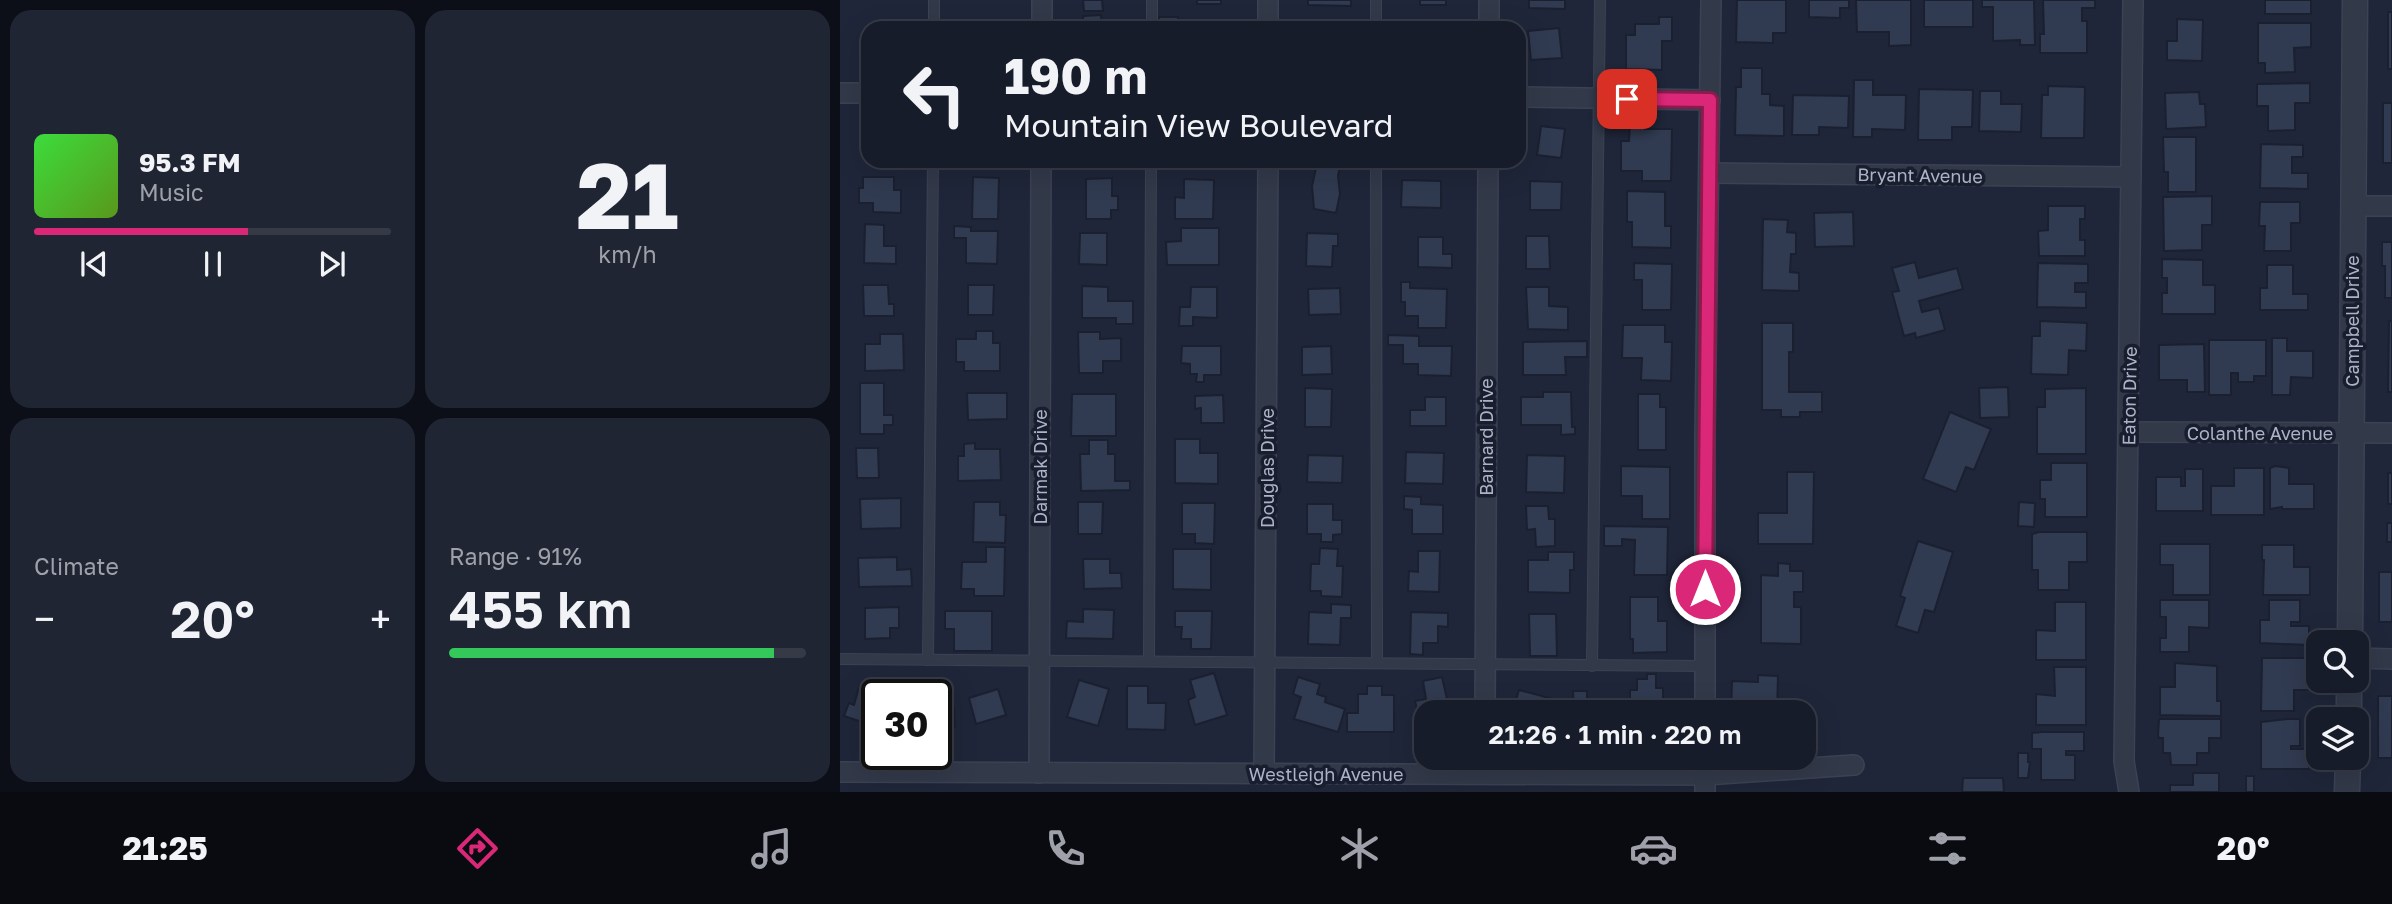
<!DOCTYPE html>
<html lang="en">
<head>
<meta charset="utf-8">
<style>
	:root { --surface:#171c2b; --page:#202533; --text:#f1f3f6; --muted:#9ea1a9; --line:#363a47; --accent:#db2777 }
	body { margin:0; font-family:"Golos Text",sans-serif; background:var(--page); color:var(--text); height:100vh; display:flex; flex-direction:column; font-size:26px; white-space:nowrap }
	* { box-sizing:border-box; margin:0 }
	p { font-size:23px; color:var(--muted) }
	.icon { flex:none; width:38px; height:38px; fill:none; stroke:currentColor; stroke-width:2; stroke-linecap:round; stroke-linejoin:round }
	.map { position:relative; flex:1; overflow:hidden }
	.side { display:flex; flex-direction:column; gap:10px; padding:10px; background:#0d0f18; width:840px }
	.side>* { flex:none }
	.top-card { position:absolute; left:21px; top:21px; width:665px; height:147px; border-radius:21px; box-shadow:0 7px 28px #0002,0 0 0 2px var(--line); background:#171c2b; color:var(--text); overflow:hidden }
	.fabs { position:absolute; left:1466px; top:630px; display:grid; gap:14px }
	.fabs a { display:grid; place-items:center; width:63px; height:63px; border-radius:14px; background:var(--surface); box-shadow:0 7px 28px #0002,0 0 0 2px var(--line); font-size:35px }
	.speed { position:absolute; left:21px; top:679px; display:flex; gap:14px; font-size:35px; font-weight:700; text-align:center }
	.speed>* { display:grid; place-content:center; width:91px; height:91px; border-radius:50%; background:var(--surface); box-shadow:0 7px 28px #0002,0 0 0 2px var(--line); line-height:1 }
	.speed .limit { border:4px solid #111; border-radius:10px; background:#fff; color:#111 }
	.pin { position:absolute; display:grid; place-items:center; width:60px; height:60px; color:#fff; margin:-30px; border-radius:14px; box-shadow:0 4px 10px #0006 }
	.me { position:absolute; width:77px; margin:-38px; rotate:0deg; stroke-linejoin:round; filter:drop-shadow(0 0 5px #0008) }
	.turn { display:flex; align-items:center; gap:24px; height:147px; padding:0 28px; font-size:32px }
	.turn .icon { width:91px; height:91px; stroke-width:2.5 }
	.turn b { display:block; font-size:49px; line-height:60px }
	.big { font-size:52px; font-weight:600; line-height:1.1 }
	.side .tile { flex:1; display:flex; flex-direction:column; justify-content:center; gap:10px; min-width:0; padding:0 24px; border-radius:21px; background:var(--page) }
	.side .dial { align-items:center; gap:0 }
	.dial b { font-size:91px; line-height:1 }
	.song { display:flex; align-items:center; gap:21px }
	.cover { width:84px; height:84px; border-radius:10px; background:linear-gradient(135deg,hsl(120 70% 55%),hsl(90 70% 35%)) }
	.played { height:7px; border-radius:4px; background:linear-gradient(90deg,var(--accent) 60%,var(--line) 60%) }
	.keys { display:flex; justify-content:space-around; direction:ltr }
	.heat { display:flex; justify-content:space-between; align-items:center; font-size:38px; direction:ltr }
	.charge { height:10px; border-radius:5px; background:linear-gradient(90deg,#34c759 91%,var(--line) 0) }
	.side .tiles { flex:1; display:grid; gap:10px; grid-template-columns:repeat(2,1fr) }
	.trip { position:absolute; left:574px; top:700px; width:402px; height:70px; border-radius:21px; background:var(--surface); box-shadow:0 7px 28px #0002,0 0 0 2px var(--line); font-weight:600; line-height:70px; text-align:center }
	.tab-bar { display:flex; height:112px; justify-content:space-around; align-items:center; background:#090b11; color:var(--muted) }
	.tab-bar .icon { width:49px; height:49px }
	.tab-bar .current { color:var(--accent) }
	.tab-bar b { font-size:32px; color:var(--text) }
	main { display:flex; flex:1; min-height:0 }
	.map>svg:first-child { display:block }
</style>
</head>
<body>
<main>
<section class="side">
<div class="tiles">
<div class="tile">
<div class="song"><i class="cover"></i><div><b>95.3 FM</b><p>Music</p></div></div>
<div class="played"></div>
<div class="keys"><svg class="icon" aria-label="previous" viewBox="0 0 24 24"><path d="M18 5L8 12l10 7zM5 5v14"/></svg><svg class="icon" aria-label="pause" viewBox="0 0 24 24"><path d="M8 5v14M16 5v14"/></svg><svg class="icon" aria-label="next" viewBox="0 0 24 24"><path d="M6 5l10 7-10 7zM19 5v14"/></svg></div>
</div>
<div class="tile dial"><b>21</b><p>km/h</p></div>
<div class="tile"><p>Climate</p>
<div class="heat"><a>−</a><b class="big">20°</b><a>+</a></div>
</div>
<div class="tile"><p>Range · 91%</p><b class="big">455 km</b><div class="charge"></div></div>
</div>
</section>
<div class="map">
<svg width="1552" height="792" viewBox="0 0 1552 792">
	<rect width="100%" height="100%" fill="#1f2639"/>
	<g fill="#303a50" stroke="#1a2030" stroke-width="2">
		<polygon points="243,0 262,0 263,11 244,11"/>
		<rect x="357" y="0" width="24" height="4"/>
		<polygon points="468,0 511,0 511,6 468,5"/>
		<rect x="580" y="0" width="26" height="5"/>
		<polygon points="689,0 725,0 725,9 689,8"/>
		<polygon points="897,0 946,0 946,33 933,33 933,43 896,42"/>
		<polygon points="969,0 1009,0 1009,8 1000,8 1000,18 969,17"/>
		<polygon points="1016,0 1071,0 1071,45 1049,46 1049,32 1017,32"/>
		<rect x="1084" y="0" width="49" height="27"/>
		<polygon points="1142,0 1194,0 1195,45 1180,45 1180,40 1153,41 1153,7 1142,7"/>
		<polygon points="1203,0 1255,0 1255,8 1242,8 1242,21 1247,21 1247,53 1200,53 1200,34 1204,34"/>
		<rect x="1425" y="0" width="46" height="14"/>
		<rect x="1548" y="12" width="4" height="57"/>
		<polygon points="261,15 262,27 271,28 244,28 243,16"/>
		<rect x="319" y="17" width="19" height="11"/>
		<polygon points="819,17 832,17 832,41 822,41 822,70 786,69 786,35 795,35 795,24 819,24"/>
		<polygon points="1337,19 1363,20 1362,61 1327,60 1327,41 1337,41"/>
		<polygon points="1418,23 1471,23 1471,47 1454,48 1455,72 1425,73 1425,63 1418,63"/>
		<polygon points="719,28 722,58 691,60 688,31"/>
		<polygon points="901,68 922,68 922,94 930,94 930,105 944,106 944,136 895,135 896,87 901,87"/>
		<polygon points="1014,80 1033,80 1033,95 1066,95 1065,130 1032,129 1032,137 1013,137"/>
		<polygon points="1470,83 1470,103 1455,103 1455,130 1428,131 1428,106 1417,106 1417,84"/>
		<polygon points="1208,86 1245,87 1244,138 1201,138 1202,95 1208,95"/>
		<polygon points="1079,89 1133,90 1132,127 1112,127 1112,140 1078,140"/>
		<polygon points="1140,91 1161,91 1161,104 1182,104 1181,132 1139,131"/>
		<polygon points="1359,92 1360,104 1365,104 1366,127 1326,129 1325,93"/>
		<polygon points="953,95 1009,96 1008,128 979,127 979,135 952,135"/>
		<rect x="1543" y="103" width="9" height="60"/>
		<polygon points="790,121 805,121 805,129 832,129 831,181 802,181 802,171 781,171 781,141 789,141"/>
		<polygon points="701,126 725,129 721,158 697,155"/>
		<polygon points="1323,137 1356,137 1356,192 1328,192 1328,172 1324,172"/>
		<polygon points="1421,144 1463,145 1463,157 1452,157 1452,173 1468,173 1468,189 1420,188"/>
		<polygon points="323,161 359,161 325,169"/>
		<polygon points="471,161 501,161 498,176 500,194 496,213 474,209 472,186 476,168 469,167"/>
		<polygon points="23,177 54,177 54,190 61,190 61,213 33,212 33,203 19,203 19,188 23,188"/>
		<polygon points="133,177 159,178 158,219 132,219"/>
		<polygon points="272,178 272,196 278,196 278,210 271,210 271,219 246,219 246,179"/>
		<polygon points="344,179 374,180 373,219 335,219 335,197 344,198"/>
		<polygon points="562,180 601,181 601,208 561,207"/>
		<polygon points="690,181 722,182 721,210 690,210"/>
		<polygon points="787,191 825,192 825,226 831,226 831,248 792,247 792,222 787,222"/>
		<polygon points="1372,196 1372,225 1362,225 1362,250 1324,251 1323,197"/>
		<polygon points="1420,202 1460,202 1460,223 1451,223 1451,251 1424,251 1425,226 1419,226"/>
		<polygon points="1208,206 1245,206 1245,219 1240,219 1240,240 1245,240 1245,256 1199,256 1198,231 1208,230"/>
		<polygon points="1013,212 1014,246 975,247 974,213"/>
		<polygon points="923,219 948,220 947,232 956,233 956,254 951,254 950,272 959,273 959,291 922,290"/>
		<polygon points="25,224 44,225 44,246 56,246 56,264 24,263"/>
		<polygon points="114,226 131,227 131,231 158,231 157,264 126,263 126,238 114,238"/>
		<polygon points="341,228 379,228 379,265 327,265 326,242 341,241"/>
		<polygon points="240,233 267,233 267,265 239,264"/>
		<polygon points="467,233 498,234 498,246 493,246 492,267 466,266"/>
		<polygon points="686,236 709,236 710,269 686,269"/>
		<polygon points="578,237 603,237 603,254 612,254 612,268 578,267"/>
		<polygon points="1542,242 1552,242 1552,298 1545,298 1545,266 1542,266"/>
		<polygon points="1322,259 1363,260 1363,285 1375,285 1375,314 1322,314 1322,293 1327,293 1327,278 1322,278"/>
		<polygon points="1075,262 1079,278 1117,268 1123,289 1079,301 1082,312 1099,308 1105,330 1076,338 1075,333 1064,336 1052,292 1059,291 1052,268"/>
		<polygon points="794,263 832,264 831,310 802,310 802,280 794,280"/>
		<polygon points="1198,263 1248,264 1248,283 1235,283 1235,292 1246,292 1246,308 1197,307"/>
		<polygon points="1427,265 1453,265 1453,294 1468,294 1468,310 1420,310 1420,288 1427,288"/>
		<polygon points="561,282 570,282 570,288 607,289 606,328 578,328 578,316 565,316 565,302 561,302"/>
		<polygon points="23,285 48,285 49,304 54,304 54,316 24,316"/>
		<polygon points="128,285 154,285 153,315 128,315"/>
		<polygon points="242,286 268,287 268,301 293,301 293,324 276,324 276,318 242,318"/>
		<polygon points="351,287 377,287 377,318 353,317 353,326 339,326 340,307 350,307"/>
		<polygon points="686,287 709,287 709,306 728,307 728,330 688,329"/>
		<polygon points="500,288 501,314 469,315 468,289"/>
		<polygon points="1200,321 1247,323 1246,351 1229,350 1228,375 1191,374 1192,336 1200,336"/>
		<polygon points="1549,321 1552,321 1552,392 1548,392"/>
		<polygon points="922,323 953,323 953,352 949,352 949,392 982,392 982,412 960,412 960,417 941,417 941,410 922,410"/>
		<polygon points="783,325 825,325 825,342 832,342 831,381 801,380 802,358 782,358"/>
		<polygon points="136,331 153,331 153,343 160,343 160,371 124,371 124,362 116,362 116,339 136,339"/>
		<polygon points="238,332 260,332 260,339 281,338 281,361 263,361 263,373 239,373"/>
		<polygon points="40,334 63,334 64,370 25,371 25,344 40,344"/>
		<polygon points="548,335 579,336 579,346 612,346 611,376 578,375 578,364 563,364 563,345 548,345"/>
		<polygon points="1432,338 1447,338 1447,351 1473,351 1473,378 1451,377 1450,395 1432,395"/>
		<polygon points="1369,340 1426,340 1426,376 1414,376 1414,382 1398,382 1398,373 1391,373 1391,395 1369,395"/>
		<polygon points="747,341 747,357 725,357 726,375 683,375 683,342"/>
		<polygon points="1364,344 1365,392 1347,392 1347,380 1319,380 1319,345"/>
		<polygon points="342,346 381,346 381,375 364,375 364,382 356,382 357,374 350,374 350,364 341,363"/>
		<polygon points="491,346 492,374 462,375 462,347"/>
		<polygon points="20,383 44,383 44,415 53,415 53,425 44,425 44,434 20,434"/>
		<polygon points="1168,387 1169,417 1140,418 1139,388"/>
		<polygon points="465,388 492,389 491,427 465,427"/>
		<polygon points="1246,388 1246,454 1197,454 1197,407 1205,407 1205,389"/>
		<polygon points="703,392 731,392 732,427 735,427 735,434 721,435 721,425 681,425 681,397 703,397"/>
		<polygon points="127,393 167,393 167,419 128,420"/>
		<polygon points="232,394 276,394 276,436 231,436"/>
		<polygon points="798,394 820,394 820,407 826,407 826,450 798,450"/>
		<polygon points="383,395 384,423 361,423 361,408 355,409 355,396"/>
		<polygon points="585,397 606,397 606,426 570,426 570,410 585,410"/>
		<polygon points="1110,412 1151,429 1134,470 1126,467 1116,492 1083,479"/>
		<polygon points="335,439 360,439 360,453 378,453 378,484 335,483"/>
		<polygon points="249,440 268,440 268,454 275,454 275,481 290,481 290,490 241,491 240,454 249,454"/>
		<polygon points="135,443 135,449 160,449 161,480 118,481 118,456 124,456 124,444"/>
		<polygon points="16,448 38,448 39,478 17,478"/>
		<polygon points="566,452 604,453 603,484 565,483"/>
		<polygon points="468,455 503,456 502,483 467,482"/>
		<polygon points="687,455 725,456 724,493 686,492"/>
		<polygon points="1211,463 1247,463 1247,517 1205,517 1205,499 1200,499 1200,480 1211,480"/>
		<polygon points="781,466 830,467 830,519 802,519 802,496 781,496"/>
		<polygon points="1435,466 1449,468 1449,484 1474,484 1474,509 1442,509 1442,507 1430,509 1430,468"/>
		<polygon points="1394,468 1424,468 1424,515 1371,515 1371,486 1394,486"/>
		<polygon points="1345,469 1363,469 1363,511 1316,511 1316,477 1341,477 1341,486 1345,486"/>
		<polygon points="947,472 974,472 973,544 918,544 918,513 947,513"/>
		<rect x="1548" y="473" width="4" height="31"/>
		<polygon points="564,496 581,497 581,504 603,505 603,534 572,534 572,510 564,509"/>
		<polygon points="61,498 61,528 21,529 20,499"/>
		<polygon points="134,502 160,502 160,515 166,515 165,543 133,542"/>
		<polygon points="238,502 263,502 262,534 238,534"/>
		<polygon points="1179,502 1195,503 1194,527 1178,526"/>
		<polygon points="342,503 375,503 374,544 355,543 355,534 342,534"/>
		<polygon points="467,504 493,504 493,520 502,520 502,534 493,535 493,542 481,542 481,534 467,534"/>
		<polygon points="686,506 708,506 709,519 715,519 715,546 696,547 695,529 687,530"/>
		<rect x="1547" y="523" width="5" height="19"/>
		<polygon points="764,526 828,527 827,575 794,575 795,540 782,539 782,546 764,546"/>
		<polygon points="1199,532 1247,532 1247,562 1229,562 1229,590 1198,590 1198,570 1192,570 1192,534"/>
		<polygon points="1078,541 1113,552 1094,612 1085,610 1078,633 1056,626 1065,598 1060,596"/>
		<polygon points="1320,544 1370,544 1370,595 1333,595 1333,565 1320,565"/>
		<polygon points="1422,545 1454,545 1454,567 1470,567 1470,595 1423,595 1424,560 1422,560"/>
		<polygon points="146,547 165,547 164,596 134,596 134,589 121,589 122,562 146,562"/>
		<polygon points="480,548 498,549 497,566 503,566 502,597 481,596 481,591 470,591 471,564 479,564"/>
		<polygon points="333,549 371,549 371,590 333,589"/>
		<polygon points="578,551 600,551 599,592 568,591 569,571 578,572"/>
		<polygon points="708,552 734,552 734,570 730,570 730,593 688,592 688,560 708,560"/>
		<polygon points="57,557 57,570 71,569 72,586 19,587 18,558"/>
		<polygon points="243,559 270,559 270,573 281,573 282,588 244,589"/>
		<polygon points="938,563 950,564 950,571 963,571 963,592 954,592 954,607 961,607 961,644 921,643 921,575 938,576"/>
		<rect x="1539" y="572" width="13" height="50"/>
		<polygon points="790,597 818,597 818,621 827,621 827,652 793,653 793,639 790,639"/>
		<polygon points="1320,600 1369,600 1369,628 1349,627 1349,652 1320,652 1320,638 1326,638 1326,617 1320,617"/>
		<polygon points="1429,600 1460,600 1460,622 1451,622 1451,626 1469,626 1469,645 1420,643 1420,620 1429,620"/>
		<polygon points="1215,602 1246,602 1246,660 1196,660 1196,630 1215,631"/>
		<polygon points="491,604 511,605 511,618 501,618 500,645 468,644 469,612 491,613"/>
		<polygon points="59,607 59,628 50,628 50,638 25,639 25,608"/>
		<polygon points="243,609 274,610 273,639 226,638 227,621 243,622"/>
		<polygon points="105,611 152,611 152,651 114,651 114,629 105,629"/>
		<polygon points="335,611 372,611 371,649 351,649 351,639 341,639 342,627 335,627"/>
		<polygon points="571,612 608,613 608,627 598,626 598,643 583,643 583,655 570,654"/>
		<polygon points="689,614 716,614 717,656 690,656"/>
		<polygon points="1422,658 1469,658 1469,690 1454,690 1454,711 1421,711"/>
		<polygon points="1335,663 1377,666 1377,701 1381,701 1381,716 1320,715 1320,687 1335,687"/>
		<polygon points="1214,667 1246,667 1246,725 1196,725 1196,694 1215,696"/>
		<polygon points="374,673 387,715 355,725 348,700 355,697 350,680"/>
		<polygon points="807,674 816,674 816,688 823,688 823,712 790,712 790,690 797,690 797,679 807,679"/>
		<polygon points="918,675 938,676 937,712 891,712 892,681 918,682"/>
		<polygon points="458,677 480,684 477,694 486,697 485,702 505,709 498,732 454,719 461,697 453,694"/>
		<polygon points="602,677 610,712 586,712 586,725 581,726 575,701 586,699 583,681"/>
		<polygon points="62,679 82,679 82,688 107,687 107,707 114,707 115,727 96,728 96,695 62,695"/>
		<polygon points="239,680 269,689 258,726 227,717"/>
		<polygon points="287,686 308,686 308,703 326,703 325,730 287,729"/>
		<polygon points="527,686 542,686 542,695 554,695 554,732 507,732 507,713 518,713 518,694 527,694"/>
		<polygon points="19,687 44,695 37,695 37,727 4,716 9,703 14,705"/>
		<polygon points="158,689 166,715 136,724 129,698"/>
		<polygon points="679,690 713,699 709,712 679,712 681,705 675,703"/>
		<polygon points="733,691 747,691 747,705 759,705 760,712 734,712"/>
		<rect x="1538" y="696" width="14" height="62"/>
		<polygon points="1319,719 1381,719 1381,738 1369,738 1369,753 1357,753 1357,765 1331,765 1330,753 1323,753 1323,738 1319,738 1318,735"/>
		<polygon points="1447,719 1460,719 1460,746 1451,746 1451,749 1469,749 1469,769 1421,769 1421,722"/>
		<polygon points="1202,732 1244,732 1244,751 1226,751 1226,755 1235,755 1235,780 1201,780 1201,749 1192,749 1192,733"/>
		<polygon points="1178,753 1188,753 1188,762 1190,762 1188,778 1178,778"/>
		<polygon points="1353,773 1379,773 1379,792 1330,792 1330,785 1353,785"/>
		<rect x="1406" y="776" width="8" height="16"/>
		<polygon points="1123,778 1163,778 1164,792 1122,792"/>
	</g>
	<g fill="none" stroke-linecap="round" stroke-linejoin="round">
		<g stroke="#3c4253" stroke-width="12">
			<g id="service">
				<polyline points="94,28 94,0"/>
				<polyline points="312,28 312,0"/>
				<polyline points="536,28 536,0"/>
				<polyline points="536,161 537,662"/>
				<polyline points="0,659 864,666"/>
				<polyline points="88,660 93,161"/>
				<polyline points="309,661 311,161"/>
				<polyline points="752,666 760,0"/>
			</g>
		</g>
		<g stroke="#3c4253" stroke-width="22">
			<g id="minor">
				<polyline points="202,28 202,0"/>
				<polyline points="428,28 428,0"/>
				<polyline points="649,28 649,0"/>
				<polyline points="0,93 28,93"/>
				<polyline points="679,97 870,100"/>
				<polyline points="870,173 1291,177"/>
				<polyline points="1513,206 1552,206"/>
				<polyline points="1289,432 1552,433"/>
				<polyline points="1517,658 1552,659"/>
				<polyline points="645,712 648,161"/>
				<polyline points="865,712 865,436 871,0"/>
				<polyline points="0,772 865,775 1014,765"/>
				<polyline points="199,773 201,161"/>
				<polyline points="424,774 428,161"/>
				<polyline points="865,792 865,758"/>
				<polyline points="1289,792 1284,761 1293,0"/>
			</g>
		</g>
		<g stroke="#3c4253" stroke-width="27">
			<g id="tertiary">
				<polyline points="1510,642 1515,0"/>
				<polyline points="1509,719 1509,681"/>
				<polyline points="1507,792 1508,758"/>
			</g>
		</g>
		<use href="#service" stroke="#323949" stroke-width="10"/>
		<use href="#minor" stroke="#323949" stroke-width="19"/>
		<use href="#tertiary" stroke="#323949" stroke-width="24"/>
	</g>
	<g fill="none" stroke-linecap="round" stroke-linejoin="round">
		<g stroke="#8e194d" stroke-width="18">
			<polyline id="route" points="787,99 870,100 865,589"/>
		</g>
		<use href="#route" stroke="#db2777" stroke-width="12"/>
	</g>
	<g text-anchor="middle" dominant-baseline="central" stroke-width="7" stroke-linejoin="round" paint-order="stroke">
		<g font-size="18" fill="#acb3c6" stroke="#181e2e">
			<text transform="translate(1080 175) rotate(1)">Bryant Avenue</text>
			<text transform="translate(1512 321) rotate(-90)">Campbell Drive</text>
			<text transform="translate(1289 396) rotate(-89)">Eaton Drive</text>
			<text x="1420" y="433">Colanthe Avenue</text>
			<text transform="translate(646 437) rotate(-90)">Barnard Drive</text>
			<text transform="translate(200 467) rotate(-90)">Darmak Drive</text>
			<text transform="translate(427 468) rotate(-90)">Douglas Drive</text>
			<text x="486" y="774">Westleigh Avenue</text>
		</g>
	</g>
</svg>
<div class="fabs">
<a><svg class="icon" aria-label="search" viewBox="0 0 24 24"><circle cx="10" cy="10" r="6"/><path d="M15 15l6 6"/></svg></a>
<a><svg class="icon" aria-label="layers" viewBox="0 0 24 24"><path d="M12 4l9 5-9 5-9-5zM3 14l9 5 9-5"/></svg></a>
</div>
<div class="speed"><div class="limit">30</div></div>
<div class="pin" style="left:787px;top:99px;background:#d93025"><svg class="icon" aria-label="arrive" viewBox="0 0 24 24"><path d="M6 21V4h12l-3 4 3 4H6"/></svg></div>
<svg class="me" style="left:865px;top:589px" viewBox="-20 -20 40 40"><circle r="17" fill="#db2777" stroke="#fff" stroke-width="3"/><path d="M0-11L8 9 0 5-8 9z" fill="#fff"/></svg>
<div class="trip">21:26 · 1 min · 220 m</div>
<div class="top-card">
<div class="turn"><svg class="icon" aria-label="left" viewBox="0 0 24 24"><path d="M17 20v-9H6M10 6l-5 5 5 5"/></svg><div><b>190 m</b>Mountain View Boulevard</div></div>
</div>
</div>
</main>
<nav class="tab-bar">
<b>21:25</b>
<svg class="icon current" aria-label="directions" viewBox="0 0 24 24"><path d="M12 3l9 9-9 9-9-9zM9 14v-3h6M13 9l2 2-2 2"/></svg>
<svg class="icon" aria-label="music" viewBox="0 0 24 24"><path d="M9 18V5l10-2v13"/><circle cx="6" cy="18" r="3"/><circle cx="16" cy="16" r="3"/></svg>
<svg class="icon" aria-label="phone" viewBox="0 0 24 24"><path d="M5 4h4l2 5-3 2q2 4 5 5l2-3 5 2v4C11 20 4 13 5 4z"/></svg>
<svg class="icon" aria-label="climate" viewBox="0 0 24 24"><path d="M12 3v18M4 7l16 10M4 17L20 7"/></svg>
<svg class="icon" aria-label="car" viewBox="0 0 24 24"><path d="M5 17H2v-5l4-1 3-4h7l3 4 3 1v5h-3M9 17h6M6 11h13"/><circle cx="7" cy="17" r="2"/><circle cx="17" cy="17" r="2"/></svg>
<svg class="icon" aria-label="filters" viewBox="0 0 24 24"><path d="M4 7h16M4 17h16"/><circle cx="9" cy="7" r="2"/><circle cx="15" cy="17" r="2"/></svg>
<b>20°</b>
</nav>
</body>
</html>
